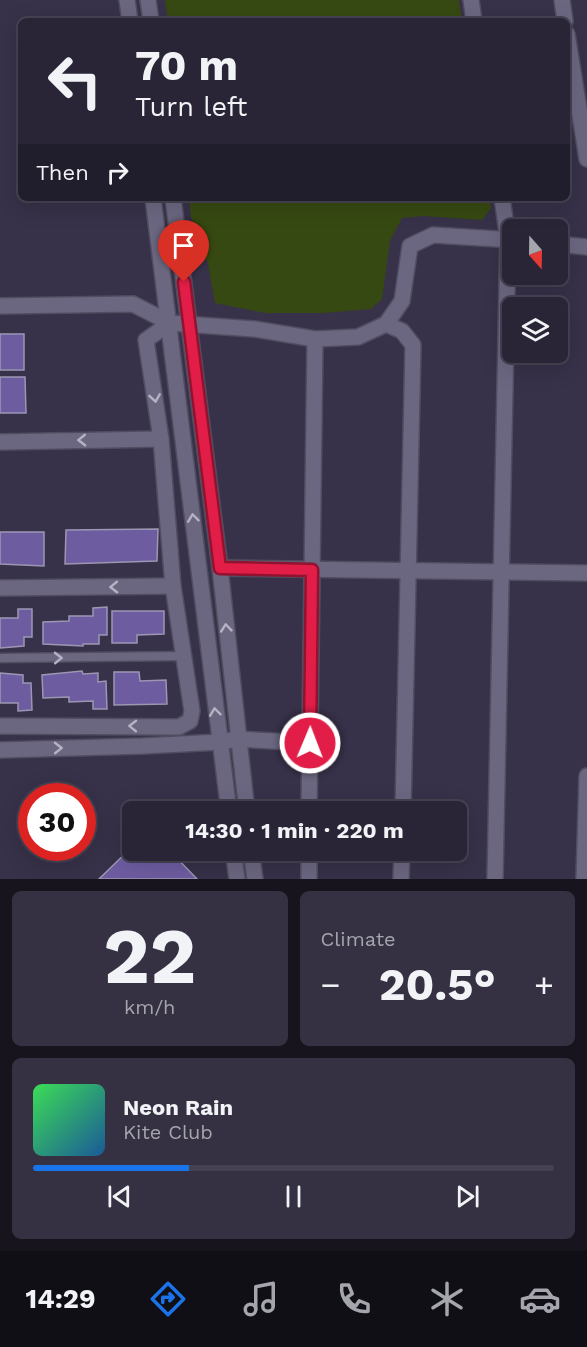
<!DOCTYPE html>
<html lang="en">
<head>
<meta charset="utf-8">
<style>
	:root { --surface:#292537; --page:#353142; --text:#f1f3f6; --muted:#a5a5ad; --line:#454252; --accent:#1a73e8 }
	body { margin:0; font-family:"Work Sans",sans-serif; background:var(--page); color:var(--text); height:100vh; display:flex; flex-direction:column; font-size:22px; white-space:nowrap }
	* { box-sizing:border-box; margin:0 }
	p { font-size:20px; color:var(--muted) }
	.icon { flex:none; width:33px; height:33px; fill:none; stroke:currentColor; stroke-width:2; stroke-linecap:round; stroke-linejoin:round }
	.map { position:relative; height:879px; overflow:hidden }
	.details { display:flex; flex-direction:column; gap:12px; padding:12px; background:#17141e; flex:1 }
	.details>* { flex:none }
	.banner { position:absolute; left:18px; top:18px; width:552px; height:183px; border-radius:9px; box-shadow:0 6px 24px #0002,0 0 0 2px var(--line); background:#292537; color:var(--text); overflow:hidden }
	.needle { width:39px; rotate:160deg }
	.tools { position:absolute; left:502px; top:219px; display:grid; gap:12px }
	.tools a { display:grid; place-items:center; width:66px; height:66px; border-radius:9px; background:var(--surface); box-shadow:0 6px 24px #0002,0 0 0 2px var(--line); font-size:30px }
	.speed { position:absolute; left:18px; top:783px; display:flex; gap:12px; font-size:30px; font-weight:700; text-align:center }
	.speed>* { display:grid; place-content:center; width:78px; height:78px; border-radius:50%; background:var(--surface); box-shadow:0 6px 24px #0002,0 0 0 2px var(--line); line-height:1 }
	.speed .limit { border:9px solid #d22; background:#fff; color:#111 }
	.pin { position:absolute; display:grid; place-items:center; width:51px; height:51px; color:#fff; margin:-62px -26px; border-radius:50% 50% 50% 0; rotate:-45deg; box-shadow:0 0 6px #0007 }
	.pin .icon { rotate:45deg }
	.me { position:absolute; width:66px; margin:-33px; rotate:1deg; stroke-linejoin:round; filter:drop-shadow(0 0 4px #0008) }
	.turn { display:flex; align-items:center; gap:21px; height:126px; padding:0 18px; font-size:27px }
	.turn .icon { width:78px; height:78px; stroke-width:2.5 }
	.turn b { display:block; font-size:42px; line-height:51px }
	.then { display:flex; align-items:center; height:57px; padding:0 18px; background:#0003; gap:12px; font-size:22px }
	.big { font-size:45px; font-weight:700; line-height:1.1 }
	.details .card { flex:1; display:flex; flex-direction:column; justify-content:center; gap:9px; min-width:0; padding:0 21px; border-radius:9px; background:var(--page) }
	.details .dial { align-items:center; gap:0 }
	.dial b { font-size:78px; line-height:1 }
	.song { display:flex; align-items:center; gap:18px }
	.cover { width:72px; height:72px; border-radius:9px; background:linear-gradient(135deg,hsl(130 70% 55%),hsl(210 70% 35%)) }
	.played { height:6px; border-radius:3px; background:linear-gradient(90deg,var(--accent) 30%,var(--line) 30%) }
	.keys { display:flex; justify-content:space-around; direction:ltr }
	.heat { display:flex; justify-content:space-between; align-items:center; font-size:33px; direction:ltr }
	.details .tiles { flex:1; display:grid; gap:12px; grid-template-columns:1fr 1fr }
	.card:last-child { grid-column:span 2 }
	.trip { position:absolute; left:122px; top:801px; width:345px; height:60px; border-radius:9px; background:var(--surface); box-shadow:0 6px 24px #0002,0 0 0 2px var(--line); font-weight:700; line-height:60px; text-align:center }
	.tabs { display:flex; height:96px; justify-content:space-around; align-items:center; background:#100f16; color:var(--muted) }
	.tabs .icon { width:42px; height:42px }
	.tabs .on { color:var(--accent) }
	.tabs b { font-size:27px; color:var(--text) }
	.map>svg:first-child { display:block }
</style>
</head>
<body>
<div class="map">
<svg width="587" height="879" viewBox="0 0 587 879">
	<rect width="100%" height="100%" fill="#373149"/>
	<g fill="#374912">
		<polygon points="165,0 459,0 462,21 168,21"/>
		<polygon points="189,198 489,198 491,208 482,220 424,216 402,218 390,241 382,299 371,309 324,313 265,313 215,303 208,264 191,217"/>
	</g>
	<g fill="#6e5ca1" stroke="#9c96b2" stroke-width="1.5">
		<rect x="0" y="334" width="24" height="36"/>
		<polygon points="0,377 25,377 26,413 0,413"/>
		<polygon points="158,529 157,561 65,564 66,530"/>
		<polygon points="0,532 44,532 44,566 0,564"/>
		<polygon points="107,607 107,635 99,635 99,644 83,644 83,646 43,644 43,622 69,621 69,616 93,616 93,608"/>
		<polygon points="18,609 32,609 32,637 24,637 24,646 0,648 0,618 18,618"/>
		<polygon points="112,611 164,611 164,634 137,635 137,643 112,643"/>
		<polygon points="82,671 83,674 98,673 98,682 106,681 107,709 93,709 93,701 69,702 69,697 43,698 42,675"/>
		<polygon points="114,672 139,672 140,681 166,680 167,704 114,705"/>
		<polygon points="0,673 23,675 23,683 31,683 32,710 18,711 18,703 0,703"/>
		<polygon points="132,847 132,850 169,850 197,879 99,879"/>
	</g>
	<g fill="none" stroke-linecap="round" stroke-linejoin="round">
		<g stroke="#514d60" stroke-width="11">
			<polyline id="service" points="0,658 184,656"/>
		</g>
		<g stroke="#514d60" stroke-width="18">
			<g id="minor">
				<polyline points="127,0 130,21"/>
				<polyline points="148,0 151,21"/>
				<polyline points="471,0 474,21"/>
				<polyline points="562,0 565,21"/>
				<polyline points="567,34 587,159"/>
				<polyline points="153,198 229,812"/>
				<polyline points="173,198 220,568 247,812"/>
				<polyline points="558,244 587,247"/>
				<polyline points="0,306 133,304 170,323"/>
				<polyline points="386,324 402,331 413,345 403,812"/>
				<polyline points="0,442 161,439"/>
				<polyline points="220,568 587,573"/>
				<polyline points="0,588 173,586"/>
				<polyline points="0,726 179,727 190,721 192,711 173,586 161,439 146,340 170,323 254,329 315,339"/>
				<polyline points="0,750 143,746 220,742 238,739 310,743"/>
				<polyline points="309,812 315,339 358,337 386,324 402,301 410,246 433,235 513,240"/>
				<polyline points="233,850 237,879"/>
				<polyline points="251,850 255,879"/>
				<polyline points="309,879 309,850"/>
				<polyline points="401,879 402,850"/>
				<polyline points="495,879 508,239 502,198"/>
				<polyline points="584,879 587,776"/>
			</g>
		</g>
		<use href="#service" stroke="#6c6781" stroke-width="8"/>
		<use href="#minor" stroke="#6c6781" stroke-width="15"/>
	</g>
	<defs><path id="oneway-chevron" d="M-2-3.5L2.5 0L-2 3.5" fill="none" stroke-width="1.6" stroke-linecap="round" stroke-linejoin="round" transform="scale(1.5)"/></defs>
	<g stroke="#b6b2c4">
		<use href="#oneway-chevron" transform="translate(155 398) rotate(81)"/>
		<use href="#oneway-chevron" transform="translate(82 440) rotate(179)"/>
		<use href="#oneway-chevron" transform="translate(193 518) rotate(-97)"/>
		<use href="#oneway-chevron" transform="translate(114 587) rotate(179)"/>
		<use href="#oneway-chevron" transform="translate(226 628) rotate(-96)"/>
		<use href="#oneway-chevron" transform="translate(58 658) rotate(-1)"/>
		<use href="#oneway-chevron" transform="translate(215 712) rotate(-97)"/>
		<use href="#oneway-chevron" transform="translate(133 726) rotate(-179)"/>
		<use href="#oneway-chevron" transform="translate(58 748) rotate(-1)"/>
	</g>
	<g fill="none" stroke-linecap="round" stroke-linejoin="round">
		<g stroke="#92132f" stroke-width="15">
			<polyline id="route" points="184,282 220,568 312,570 310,743"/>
		</g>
		<use href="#route" stroke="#e11d48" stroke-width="10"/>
	</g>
</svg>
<div class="tools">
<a><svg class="needle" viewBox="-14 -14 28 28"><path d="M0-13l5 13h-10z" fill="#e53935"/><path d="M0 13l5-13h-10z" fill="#a5a5ad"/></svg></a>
<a><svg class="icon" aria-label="layers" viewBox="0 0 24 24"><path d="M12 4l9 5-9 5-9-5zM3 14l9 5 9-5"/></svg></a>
</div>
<div class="speed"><div class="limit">30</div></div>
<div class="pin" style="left:184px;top:282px;background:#d93025"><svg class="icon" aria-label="arrive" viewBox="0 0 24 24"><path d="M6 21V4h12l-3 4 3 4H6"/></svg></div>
<svg class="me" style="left:310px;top:743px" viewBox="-20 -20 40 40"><circle r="17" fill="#e11d48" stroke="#fff" stroke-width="3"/><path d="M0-11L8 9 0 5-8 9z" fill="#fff"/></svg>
<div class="trip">14:30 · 1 min · 220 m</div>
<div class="banner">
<div class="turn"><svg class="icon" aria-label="left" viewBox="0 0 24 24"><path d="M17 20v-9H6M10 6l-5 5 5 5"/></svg><div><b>70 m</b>Turn left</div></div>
<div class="then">Then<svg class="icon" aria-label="right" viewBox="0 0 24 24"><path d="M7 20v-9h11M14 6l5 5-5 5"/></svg></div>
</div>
</div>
<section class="details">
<div class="tiles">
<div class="card dial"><b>22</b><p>km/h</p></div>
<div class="card"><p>Climate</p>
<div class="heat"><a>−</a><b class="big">20.5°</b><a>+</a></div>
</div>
<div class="card">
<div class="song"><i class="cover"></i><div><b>Neon Rain</b><p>Kite Club</p></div></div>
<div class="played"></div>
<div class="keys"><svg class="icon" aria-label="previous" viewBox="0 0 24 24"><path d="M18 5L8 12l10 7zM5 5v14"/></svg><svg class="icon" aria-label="pause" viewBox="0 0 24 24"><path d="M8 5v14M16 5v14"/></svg><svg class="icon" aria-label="next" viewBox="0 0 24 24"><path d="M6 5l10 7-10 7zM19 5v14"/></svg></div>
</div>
</div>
</section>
<nav class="tabs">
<b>14:29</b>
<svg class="icon on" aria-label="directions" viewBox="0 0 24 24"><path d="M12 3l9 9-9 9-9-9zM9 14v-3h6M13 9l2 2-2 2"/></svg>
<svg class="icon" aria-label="music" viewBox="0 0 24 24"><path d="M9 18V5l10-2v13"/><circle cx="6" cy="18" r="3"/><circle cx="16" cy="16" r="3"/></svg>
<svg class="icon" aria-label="phone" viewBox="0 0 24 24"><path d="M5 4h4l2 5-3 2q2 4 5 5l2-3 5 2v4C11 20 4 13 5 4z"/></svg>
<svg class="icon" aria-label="climate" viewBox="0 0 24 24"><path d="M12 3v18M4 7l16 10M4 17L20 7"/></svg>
<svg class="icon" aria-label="car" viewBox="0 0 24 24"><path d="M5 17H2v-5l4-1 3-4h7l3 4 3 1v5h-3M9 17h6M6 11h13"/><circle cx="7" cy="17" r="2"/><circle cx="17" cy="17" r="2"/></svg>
</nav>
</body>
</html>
